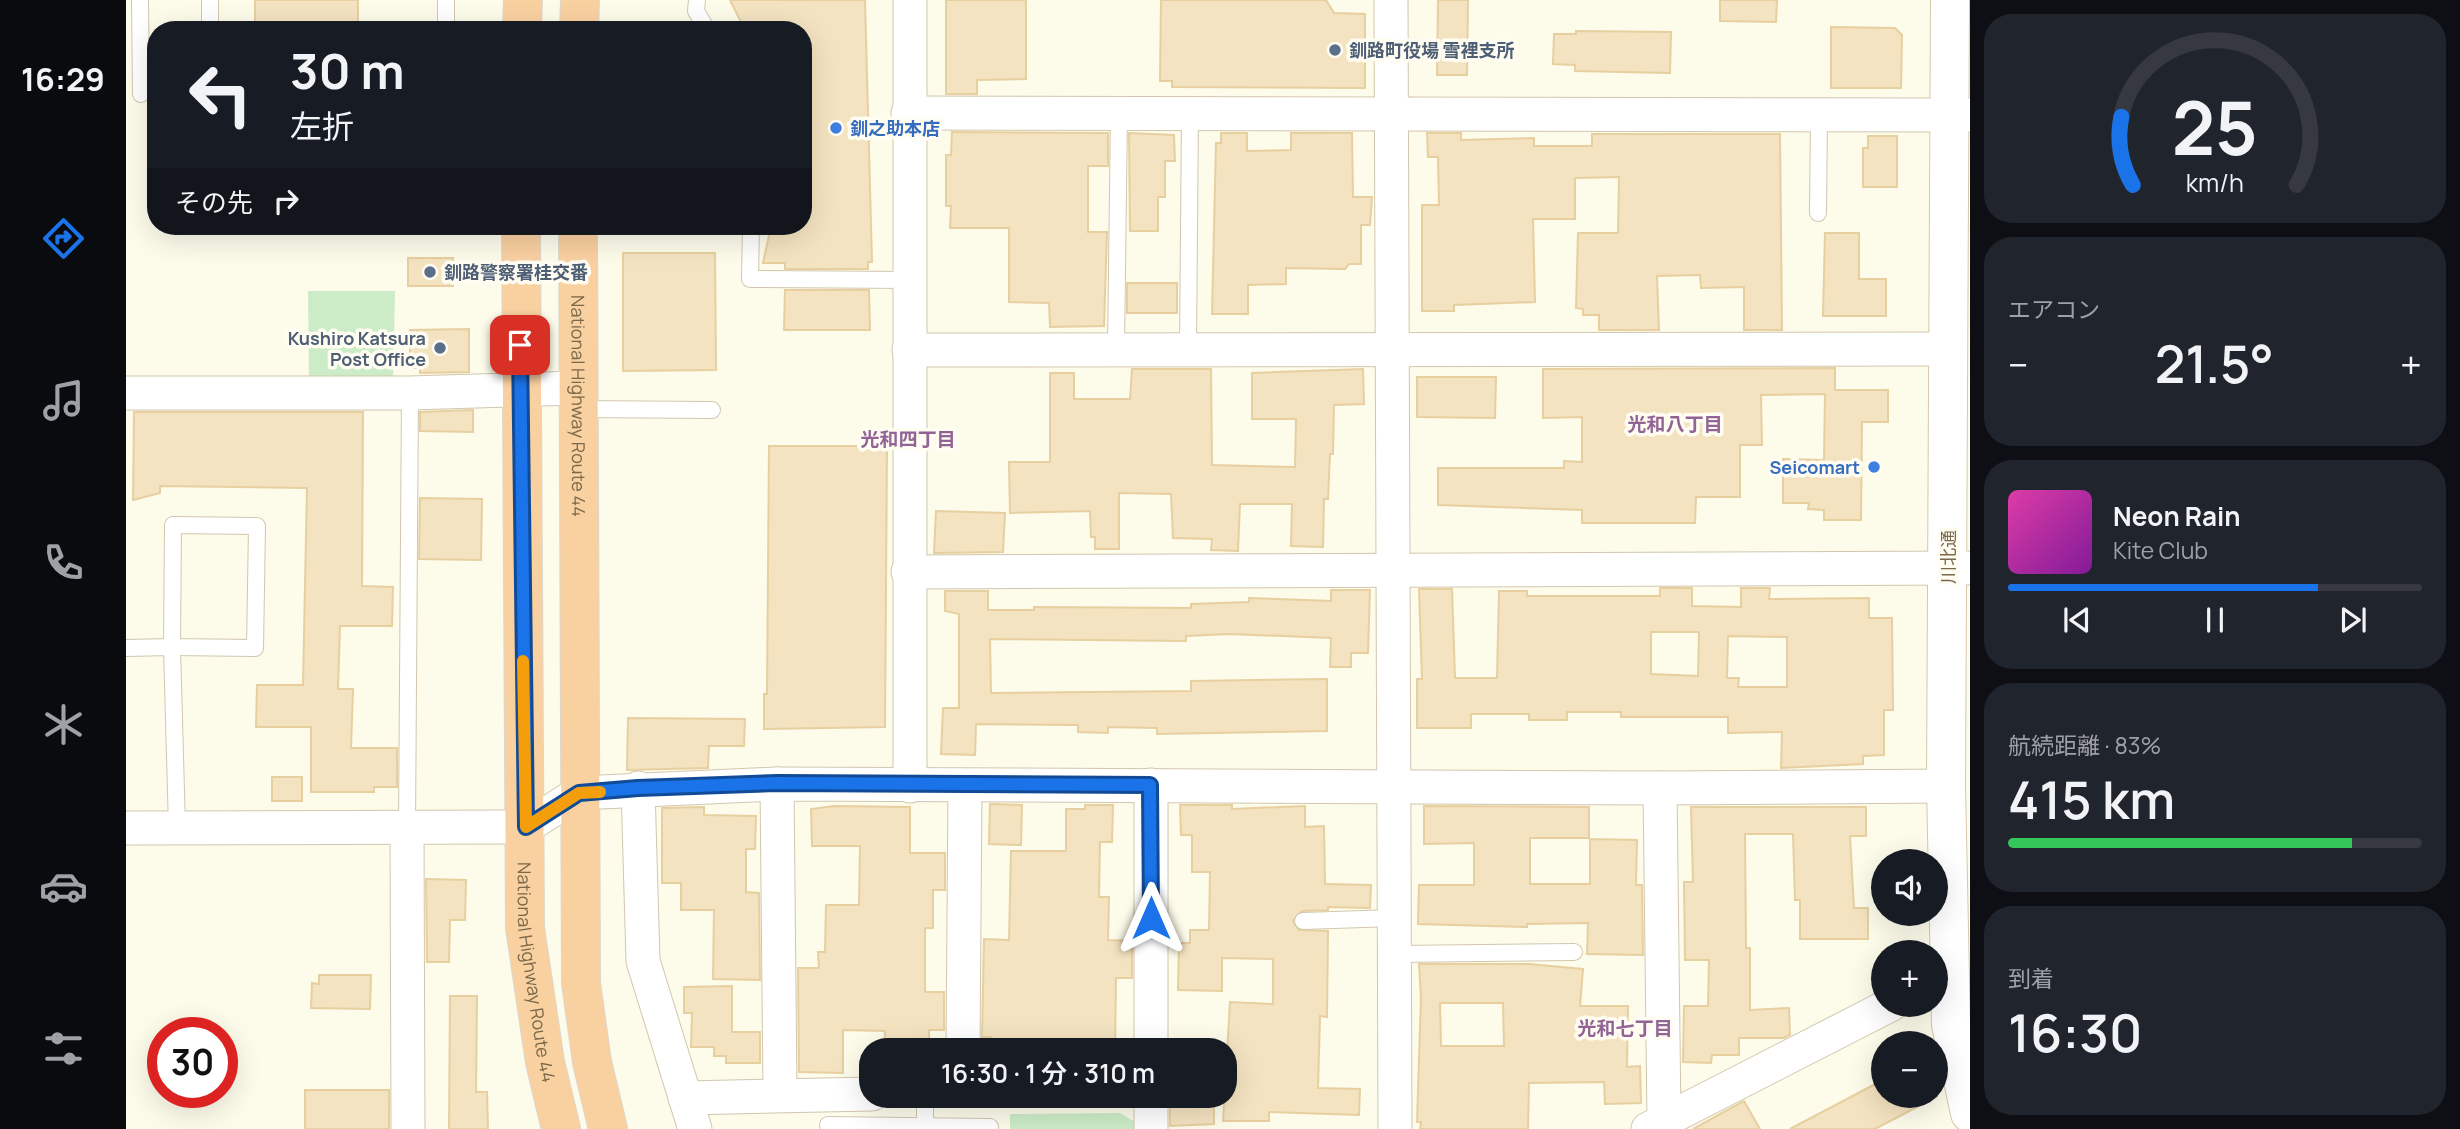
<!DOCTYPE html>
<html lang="ja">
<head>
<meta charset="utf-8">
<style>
	:root { --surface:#171b24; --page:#20242c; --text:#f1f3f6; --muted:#9ea1a6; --line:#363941; --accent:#1a73e8 }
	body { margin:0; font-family:Manrope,"Noto Sans JP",sans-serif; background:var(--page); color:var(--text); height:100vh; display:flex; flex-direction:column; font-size:26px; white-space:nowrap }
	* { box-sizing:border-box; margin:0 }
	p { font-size:23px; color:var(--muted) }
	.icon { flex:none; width:38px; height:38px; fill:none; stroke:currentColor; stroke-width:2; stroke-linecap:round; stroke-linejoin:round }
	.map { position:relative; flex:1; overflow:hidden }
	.drawer { display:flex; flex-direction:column; gap:14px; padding:14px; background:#0d0f14; width:490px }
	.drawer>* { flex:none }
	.banner { position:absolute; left:21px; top:21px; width:665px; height:214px; border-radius:28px; box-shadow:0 7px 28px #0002; background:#171b24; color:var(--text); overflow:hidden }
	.controls { position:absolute; left:1745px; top:849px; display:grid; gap:14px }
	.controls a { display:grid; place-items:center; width:77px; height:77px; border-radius:50%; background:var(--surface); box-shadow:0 7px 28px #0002; font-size:35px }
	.speed { position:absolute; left:21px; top:1017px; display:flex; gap:14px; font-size:35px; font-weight:700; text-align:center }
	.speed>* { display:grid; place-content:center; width:91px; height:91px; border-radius:50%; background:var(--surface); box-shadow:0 7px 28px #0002; line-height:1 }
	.speed .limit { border:10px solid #d22; background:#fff; color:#111 }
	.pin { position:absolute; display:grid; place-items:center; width:60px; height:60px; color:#fff; margin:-30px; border-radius:14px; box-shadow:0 4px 10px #0006 }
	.me { position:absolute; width:77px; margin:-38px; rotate:0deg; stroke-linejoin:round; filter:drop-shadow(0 0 5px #0008) }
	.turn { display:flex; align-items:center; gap:24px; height:147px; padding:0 28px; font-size:32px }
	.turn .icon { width:91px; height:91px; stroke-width:2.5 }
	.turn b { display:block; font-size:49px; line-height:60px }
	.then { display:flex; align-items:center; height:66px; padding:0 28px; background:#0003; gap:14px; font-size:26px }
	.big { font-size:52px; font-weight:600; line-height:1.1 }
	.drawer .tile { flex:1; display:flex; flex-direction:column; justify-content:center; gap:10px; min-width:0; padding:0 24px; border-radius:28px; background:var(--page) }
	.drawer .dial { align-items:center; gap:0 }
	.dial svg { height:182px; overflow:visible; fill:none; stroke:var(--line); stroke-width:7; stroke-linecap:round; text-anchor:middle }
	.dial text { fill:var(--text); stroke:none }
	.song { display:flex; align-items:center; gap:21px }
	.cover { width:84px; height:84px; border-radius:10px; background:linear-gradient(135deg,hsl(320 70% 55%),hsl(290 70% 35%)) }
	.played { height:7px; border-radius:4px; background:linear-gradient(90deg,var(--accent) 75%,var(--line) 75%) }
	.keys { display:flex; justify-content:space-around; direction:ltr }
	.heat { display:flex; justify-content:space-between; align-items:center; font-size:38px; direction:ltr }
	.charge { height:10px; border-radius:5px; background:linear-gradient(90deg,#34c759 83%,var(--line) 0) }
	.trip { position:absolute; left:733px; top:1038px; width:378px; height:70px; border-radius:28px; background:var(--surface); box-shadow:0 7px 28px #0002; font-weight:600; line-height:70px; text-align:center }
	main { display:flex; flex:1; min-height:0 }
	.dock { display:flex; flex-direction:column; width:126px; justify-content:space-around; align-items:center; background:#090b0e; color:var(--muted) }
	.dock .icon { width:49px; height:49px }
	.dock .selected { color:var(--accent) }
	.dock b { font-size:32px; color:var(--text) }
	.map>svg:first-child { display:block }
</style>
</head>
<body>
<main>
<nav class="dock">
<b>16:29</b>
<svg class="icon selected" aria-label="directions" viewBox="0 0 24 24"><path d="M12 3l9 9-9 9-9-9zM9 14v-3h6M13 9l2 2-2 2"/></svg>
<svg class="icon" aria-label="music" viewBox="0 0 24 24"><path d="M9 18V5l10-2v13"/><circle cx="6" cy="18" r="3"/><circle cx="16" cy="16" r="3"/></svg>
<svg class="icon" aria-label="phone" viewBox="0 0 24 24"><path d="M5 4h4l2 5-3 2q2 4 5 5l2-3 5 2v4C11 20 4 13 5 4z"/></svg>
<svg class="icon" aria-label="climate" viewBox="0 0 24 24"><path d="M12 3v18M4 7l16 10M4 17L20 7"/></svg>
<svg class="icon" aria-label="car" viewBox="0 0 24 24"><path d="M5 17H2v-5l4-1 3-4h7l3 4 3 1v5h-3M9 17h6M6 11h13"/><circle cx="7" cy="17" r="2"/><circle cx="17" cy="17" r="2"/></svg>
<svg class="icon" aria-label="filters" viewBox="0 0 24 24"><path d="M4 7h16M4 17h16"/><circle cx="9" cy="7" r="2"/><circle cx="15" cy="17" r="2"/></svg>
</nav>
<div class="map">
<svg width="1844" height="1129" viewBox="0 0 1844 1129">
	<rect width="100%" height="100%" fill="#fdfbea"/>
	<g fill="#ccecc7">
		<polygon points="182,291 269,291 267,384 183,385"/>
		<polygon points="994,1113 1009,1122 1009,1129 884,1129 884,1114"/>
	</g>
	<g fill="#f4e3c1" stroke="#e7cfa0" stroke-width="2" fill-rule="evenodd">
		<rect x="129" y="0" width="103" height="30"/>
		<polygon points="604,0 739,0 746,262 742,262 742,269 659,269 659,263 637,263 645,226 677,226 677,30 619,30"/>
		<polygon points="820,0 900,0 900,79 851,80 851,94 820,94"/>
		<polygon points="1035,0 1200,0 1208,13 1239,14 1239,88 1046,87 1046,81 1034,81"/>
		<polygon points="1312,0 1342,0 1341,75 1311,75"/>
		<polygon points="1594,0 1651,0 1650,22 1594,21"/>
		<polygon points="1705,27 1769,28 1776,35 1775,88 1705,88"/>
		<polygon points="1450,31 1545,32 1544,73 1449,71 1449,65 1427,64 1428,34 1450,34"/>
		<polygon points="826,132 982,133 982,166 962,166 962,232 981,232 978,326 924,327 923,303 883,302 883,228 824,228 825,206 820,206 820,155 825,155"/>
		<polygon points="1003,133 1048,135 1049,161 1039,161 1039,197 1032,197 1032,231 1004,231"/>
		<polygon points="1095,133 1121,133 1121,151 1165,150 1165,133 1226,133 1227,197 1246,197 1244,225 1235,225 1235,264 1223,264 1219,269 1160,268 1160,284 1122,285 1122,314 1086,314 1090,143 1095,143"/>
		<polygon points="1301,133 1335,133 1335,140 1408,138 1408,146 1466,146 1466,134 1654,134 1656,330 1618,330 1618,287 1575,288 1574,275 1531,276 1533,330 1473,330 1473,315 1457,315 1457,309 1450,308 1452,233 1492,233 1493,177 1449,178 1449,219 1407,219 1409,302 1328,305 1328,311 1296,311 1296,205 1313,205 1312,157 1302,157"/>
		<polygon points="1742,136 1771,136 1771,187 1737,187 1737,148 1742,148"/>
		<polygon points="1699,233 1733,233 1733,279 1760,279 1760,316 1697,316"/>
		<polygon points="497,253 589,253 590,370 497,371"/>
		<rect x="282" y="258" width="45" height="28"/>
		<rect x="1001" y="283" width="50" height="30"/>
		<polygon points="659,290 743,290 744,330 658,330"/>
		<polygon points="343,329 343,372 294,373 294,368 284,368 284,330"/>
		<polygon points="1709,368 1709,390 1762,390 1762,422 1736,422 1735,520 1698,520 1698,510 1682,509 1683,503 1657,503 1657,459 1698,460 1699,394 1635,395 1636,445 1614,445 1614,497 1570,497 1569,523 1456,523 1456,510 1312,505 1312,468 1438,468 1438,461 1456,462 1456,417 1417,418 1417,369"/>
		<polygon points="1006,369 1085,369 1086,465 1169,467 1170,419 1126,419 1126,373 1237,369 1238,404 1208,405 1207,454 1204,454 1202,499 1198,499 1197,547 1165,546 1166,504 1114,504 1112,551 1085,550 1086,539 1047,538 1045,494 993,493 993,549 969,549 969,537 965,537 964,511 884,513 883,462 924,462 924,373 948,373 948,399 1004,399"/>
		<polygon points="1291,377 1370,377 1369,418 1291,417"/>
		<polygon points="347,410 347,432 294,431 294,412"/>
		<polygon points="8,412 237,412 236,586 267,587 266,626 214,626 212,689 227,689 225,748 271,748 271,787 248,787 248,792 185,792 185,727 130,727 131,685 177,685 181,488 34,486 34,493 7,500"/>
		<polygon points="643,446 761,446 759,727 638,729 638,694 641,694"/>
		<polygon points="294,498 356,499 355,560 293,559"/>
		<polygon points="810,511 879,513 877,552 808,553"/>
		<path d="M1534,588H1566V606L1615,607V588H1644L1643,599L1743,598V618H1766L1767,710H1758V755L1737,756V764L1655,768L1656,732L1602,733V717H1495V712H1441V720H1403V714H1345V728H1291V679H1296L1293,589H1326L1329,678H1371L1373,591H1401V596H1534ZM1525,632H1573L1572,676L1525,674ZM1602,636L1661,637V687H1612L1613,678H1601Z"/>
		<polygon points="1205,590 1244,590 1242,653 1225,653 1225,667 1204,667 1205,638 1104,634 1060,636 1060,641 864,639 865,693 1065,691 1065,681 1201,679 1201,731 1031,734 1031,728 982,727 982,733 952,732 952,725 850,724 849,755 815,754 817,708 833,708 833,614 819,611 819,591 862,591 862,610 908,610 908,607 1065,608 1065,604 1123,602 1123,598 1205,601"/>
		<polygon points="502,718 619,719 618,746 583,746 582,768 501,770"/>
		<rect x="146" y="777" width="30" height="24"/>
		<polygon points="864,804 896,805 895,845 863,844"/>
		<polygon points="959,805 987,805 986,842 974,842 973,897 983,897 982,940 1006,941 1006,978 990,978 989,1050 948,1050 948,1041 865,1041 865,1037 856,1037 858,939 883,940 885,851 940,851 940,809 959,809"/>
		<polygon points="1054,805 1106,805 1106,809 1179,806 1179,827 1198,826 1199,884 1245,885 1244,908 1202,907 1202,910 1176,911 1167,921 1173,930 1202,931 1201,1017 1194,1016 1192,1088 1234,1089 1233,1115 1143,1112 1143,1121 1097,1121 1104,1002 1147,1004 1147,959 1096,958 1096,991 1052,990 1053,943 1064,943 1064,930 1083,930 1084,872 1066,872 1066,835 1055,835"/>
		<polygon points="708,806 784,807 784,853 819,853 819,890 807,890 807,928 799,928 799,992 818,992 818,1030 803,1030 803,1050 758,1050 759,1031 717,1030 717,1073 673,1072 672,968 693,968 692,952 699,952 700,905 733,905 734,846 686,846 685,809"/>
		<polygon points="1298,806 1463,807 1463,838 1404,838 1404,884 1464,884 1464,839 1511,840 1510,885 1516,885 1517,955 1461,954 1462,923 1401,924 1401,927 1292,924 1293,885 1348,885 1348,843 1298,844"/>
		<polygon points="578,807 578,815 630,816 629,849 620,849 620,892 633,893 634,980 587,979 588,910 555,910 555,883 536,883 536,808"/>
		<polygon points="1565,807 1740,807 1740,836 1724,836 1728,908 1742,908 1742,939 1674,939 1674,900 1669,900 1667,834 1619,834 1620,948 1624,948 1624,1010 1663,1008 1664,1035 1658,1038 1613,1038 1613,1055 1586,1055 1585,1063 1557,1062 1558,1006 1582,1006 1583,960 1559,960 1558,882 1567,882"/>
		<polygon points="300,879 340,880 339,920 324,920 323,962 301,962"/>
		<path d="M1293,964H1403L1457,969L1454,1006H1502L1501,1067L1514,1066L1515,1103L1479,1104L1478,1082L1403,1083L1402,1129H1294L1295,1122H1291L1295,998ZM1314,1003H1377L1378,1046H1315Z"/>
		<polygon points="193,975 245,975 244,1009 185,1008 186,983 193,984"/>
		<polygon points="606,986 606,1032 634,1032 634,1063 600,1063 600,1056 588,1056 588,1047 565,1047 566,1013 558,1013 558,987"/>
		<polygon points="324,996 351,996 350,1092 361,1092 362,1129 323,1129"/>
		<polygon points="1757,1080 1757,1096 1812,1096 1749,1129 1664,1129"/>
		<rect x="179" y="1090" width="84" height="39"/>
		<polygon points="1618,1101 1634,1129 1567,1129 1596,1113"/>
		<polygon points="1088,1103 1088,1124 1044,1126 1044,1105"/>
	</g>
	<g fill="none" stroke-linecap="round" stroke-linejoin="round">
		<g stroke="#d1c7ae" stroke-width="18">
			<g id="lane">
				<polyline points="14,0 15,94"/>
				<polyline points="320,0 320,30"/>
				<polyline points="571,0 570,11 581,30"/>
				<polyline points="84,30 84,0"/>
				<polyline points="1692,213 1693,114"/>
				<polyline points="625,226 624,279 783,280"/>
				<polyline points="990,349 993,112"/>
				<polyline points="1062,349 1064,113"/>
				<polyline points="452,409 586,410"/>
				<polygon points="47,525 131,526 129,648 46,647"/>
				<polyline points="0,648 46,647 51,828"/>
				<polyline points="281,828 284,393"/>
				<polyline points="1177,921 1269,918"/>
				<polyline points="1269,954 1448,952"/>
				<polyline points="702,1125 864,1127"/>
				<polyline points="799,1129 799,1096"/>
			</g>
		</g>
		<g stroke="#d1c7ae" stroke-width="35">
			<g id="street">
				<polyline points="784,0 784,786"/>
				<polyline points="1265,0 1269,1129"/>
				<polyline points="782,113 1844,115"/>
				<polyline points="783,350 1823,349"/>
				<polyline points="0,393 284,393 451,388"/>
				<polyline points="782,572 1844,568"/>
				<polyline points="651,784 654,1094"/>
				<polyline points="1025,785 1025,1050"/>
				<polyline points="512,788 517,961 569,1129"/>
				<polyline points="1534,788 1538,1120"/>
				<polyline points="0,828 400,827 453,793 651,784 1534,788 1820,786"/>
				<polyline points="281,828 282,1129"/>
				<polyline points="837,1050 839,786"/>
				<polyline points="1025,1096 1025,1129"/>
				<polyline points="559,1098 746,1094"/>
				<polyline points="1522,1129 1766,1004"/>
			</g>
		</g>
		<g stroke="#d4c9ac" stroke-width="40">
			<polyline id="secondary" points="1824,0 1820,786 1825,1025 1844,1113"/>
		</g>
		<g stroke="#dcd8d0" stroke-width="40">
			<g id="highway">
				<polyline points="396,30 397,0"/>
				<polyline points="453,30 454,0"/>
				<path id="s1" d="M395,226L399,928L419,1062L435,1129"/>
				<path id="s2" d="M452,226L455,983L466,1062L482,1129"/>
			</g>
		</g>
		<use href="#lane" stroke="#fff" stroke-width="16"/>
		<use href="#street" stroke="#fff" stroke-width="33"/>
		<use href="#secondary" stroke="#fff" stroke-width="38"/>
		<use href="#highway" stroke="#f9d0a0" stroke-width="38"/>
	</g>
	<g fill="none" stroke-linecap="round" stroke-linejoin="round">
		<g stroke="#114b97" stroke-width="18">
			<polyline id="route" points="394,345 400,827 453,793 512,788 651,783 1024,785 1025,918"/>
		</g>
		<use href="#route" stroke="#1a73e8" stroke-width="12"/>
		<polyline stroke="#f59e0b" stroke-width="12" points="397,661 400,827 453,793 474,792"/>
	</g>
	<g fill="#5c6f8a" stroke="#fffdf2" stroke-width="2.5">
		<circle cx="1209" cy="50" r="7"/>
		<circle cx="304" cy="272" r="7"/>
		<circle cx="314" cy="348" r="7"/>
	</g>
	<g fill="#3f7fe0" stroke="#fffdf2" stroke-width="2.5">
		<circle cx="710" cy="128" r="7"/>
		<circle cx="1748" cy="467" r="7"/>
	</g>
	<g text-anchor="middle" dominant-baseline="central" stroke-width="7" stroke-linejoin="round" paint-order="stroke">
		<g font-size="18" font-weight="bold" fill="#4e5e75" stroke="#fffdf2" text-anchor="start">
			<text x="1223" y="50">釧路町役場 雪裡支所</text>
			<text x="318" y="272">釧路警察署桂交番</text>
			<text x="300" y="338" text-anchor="end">Kushiro Katsura<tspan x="300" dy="21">Post Office</tspan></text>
		</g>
		<g font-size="18" font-weight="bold" fill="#366cbe" stroke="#fffdf2" text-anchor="start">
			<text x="724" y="128">釧之助本店</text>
			<text x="1734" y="467" text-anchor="end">Seicomart</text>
		</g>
		<g font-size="18" fill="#7a694b" stroke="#fffdf2">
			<text stroke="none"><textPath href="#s2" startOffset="180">National Highway Route 44</textPath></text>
			<text transform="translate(1822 557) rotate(-90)">川北通</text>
			<text stroke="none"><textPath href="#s1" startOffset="747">National Highway Route 44</textPath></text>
		</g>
		<g font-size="19" font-weight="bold" fill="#926496" stroke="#fffdf2">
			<text x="1549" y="424">光和八丁目</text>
			<text x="782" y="439">光和四丁目</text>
			<text x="1499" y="1028">光和七丁目</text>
		</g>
	</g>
</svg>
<div class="controls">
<a><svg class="icon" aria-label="sound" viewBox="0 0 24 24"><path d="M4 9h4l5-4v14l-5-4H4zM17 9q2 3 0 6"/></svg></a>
<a>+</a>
<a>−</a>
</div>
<div class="speed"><div class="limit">30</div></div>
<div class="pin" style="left:394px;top:345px;background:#d93025"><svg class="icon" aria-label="arrive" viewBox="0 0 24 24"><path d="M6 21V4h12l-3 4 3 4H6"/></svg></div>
<svg class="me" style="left:1025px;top:918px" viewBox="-20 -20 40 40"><path d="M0-17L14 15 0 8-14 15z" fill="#1a73e8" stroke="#fff" stroke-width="4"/></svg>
<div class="trip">16:30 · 1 分 · 310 m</div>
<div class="banner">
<div class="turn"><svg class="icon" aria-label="left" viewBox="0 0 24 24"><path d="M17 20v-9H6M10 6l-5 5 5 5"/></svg><div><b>30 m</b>左折</div></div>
<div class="then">その先<svg class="icon" aria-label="right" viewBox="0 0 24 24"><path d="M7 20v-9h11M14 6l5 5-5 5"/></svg></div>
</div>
</div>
<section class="drawer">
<div class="tile dial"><svg viewBox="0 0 100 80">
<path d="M14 69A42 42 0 1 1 86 69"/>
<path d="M14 69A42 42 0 0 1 9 39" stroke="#1a73e8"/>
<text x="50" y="56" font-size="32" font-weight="700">25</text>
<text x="50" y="72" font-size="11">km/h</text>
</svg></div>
<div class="tile"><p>エアコン</p>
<div class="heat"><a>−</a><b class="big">21.5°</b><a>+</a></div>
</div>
<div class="tile">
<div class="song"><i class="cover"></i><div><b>Neon Rain</b><p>Kite Club</p></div></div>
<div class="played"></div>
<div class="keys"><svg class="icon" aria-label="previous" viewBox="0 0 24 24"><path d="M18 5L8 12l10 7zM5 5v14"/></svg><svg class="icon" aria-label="pause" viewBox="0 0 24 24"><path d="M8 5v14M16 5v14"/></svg><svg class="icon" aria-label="next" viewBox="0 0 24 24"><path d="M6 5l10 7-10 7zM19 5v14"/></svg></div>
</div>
<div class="tile"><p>航続距離 · 83%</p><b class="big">415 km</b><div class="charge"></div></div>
<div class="tile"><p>到着</p><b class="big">16:30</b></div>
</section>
</main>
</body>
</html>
